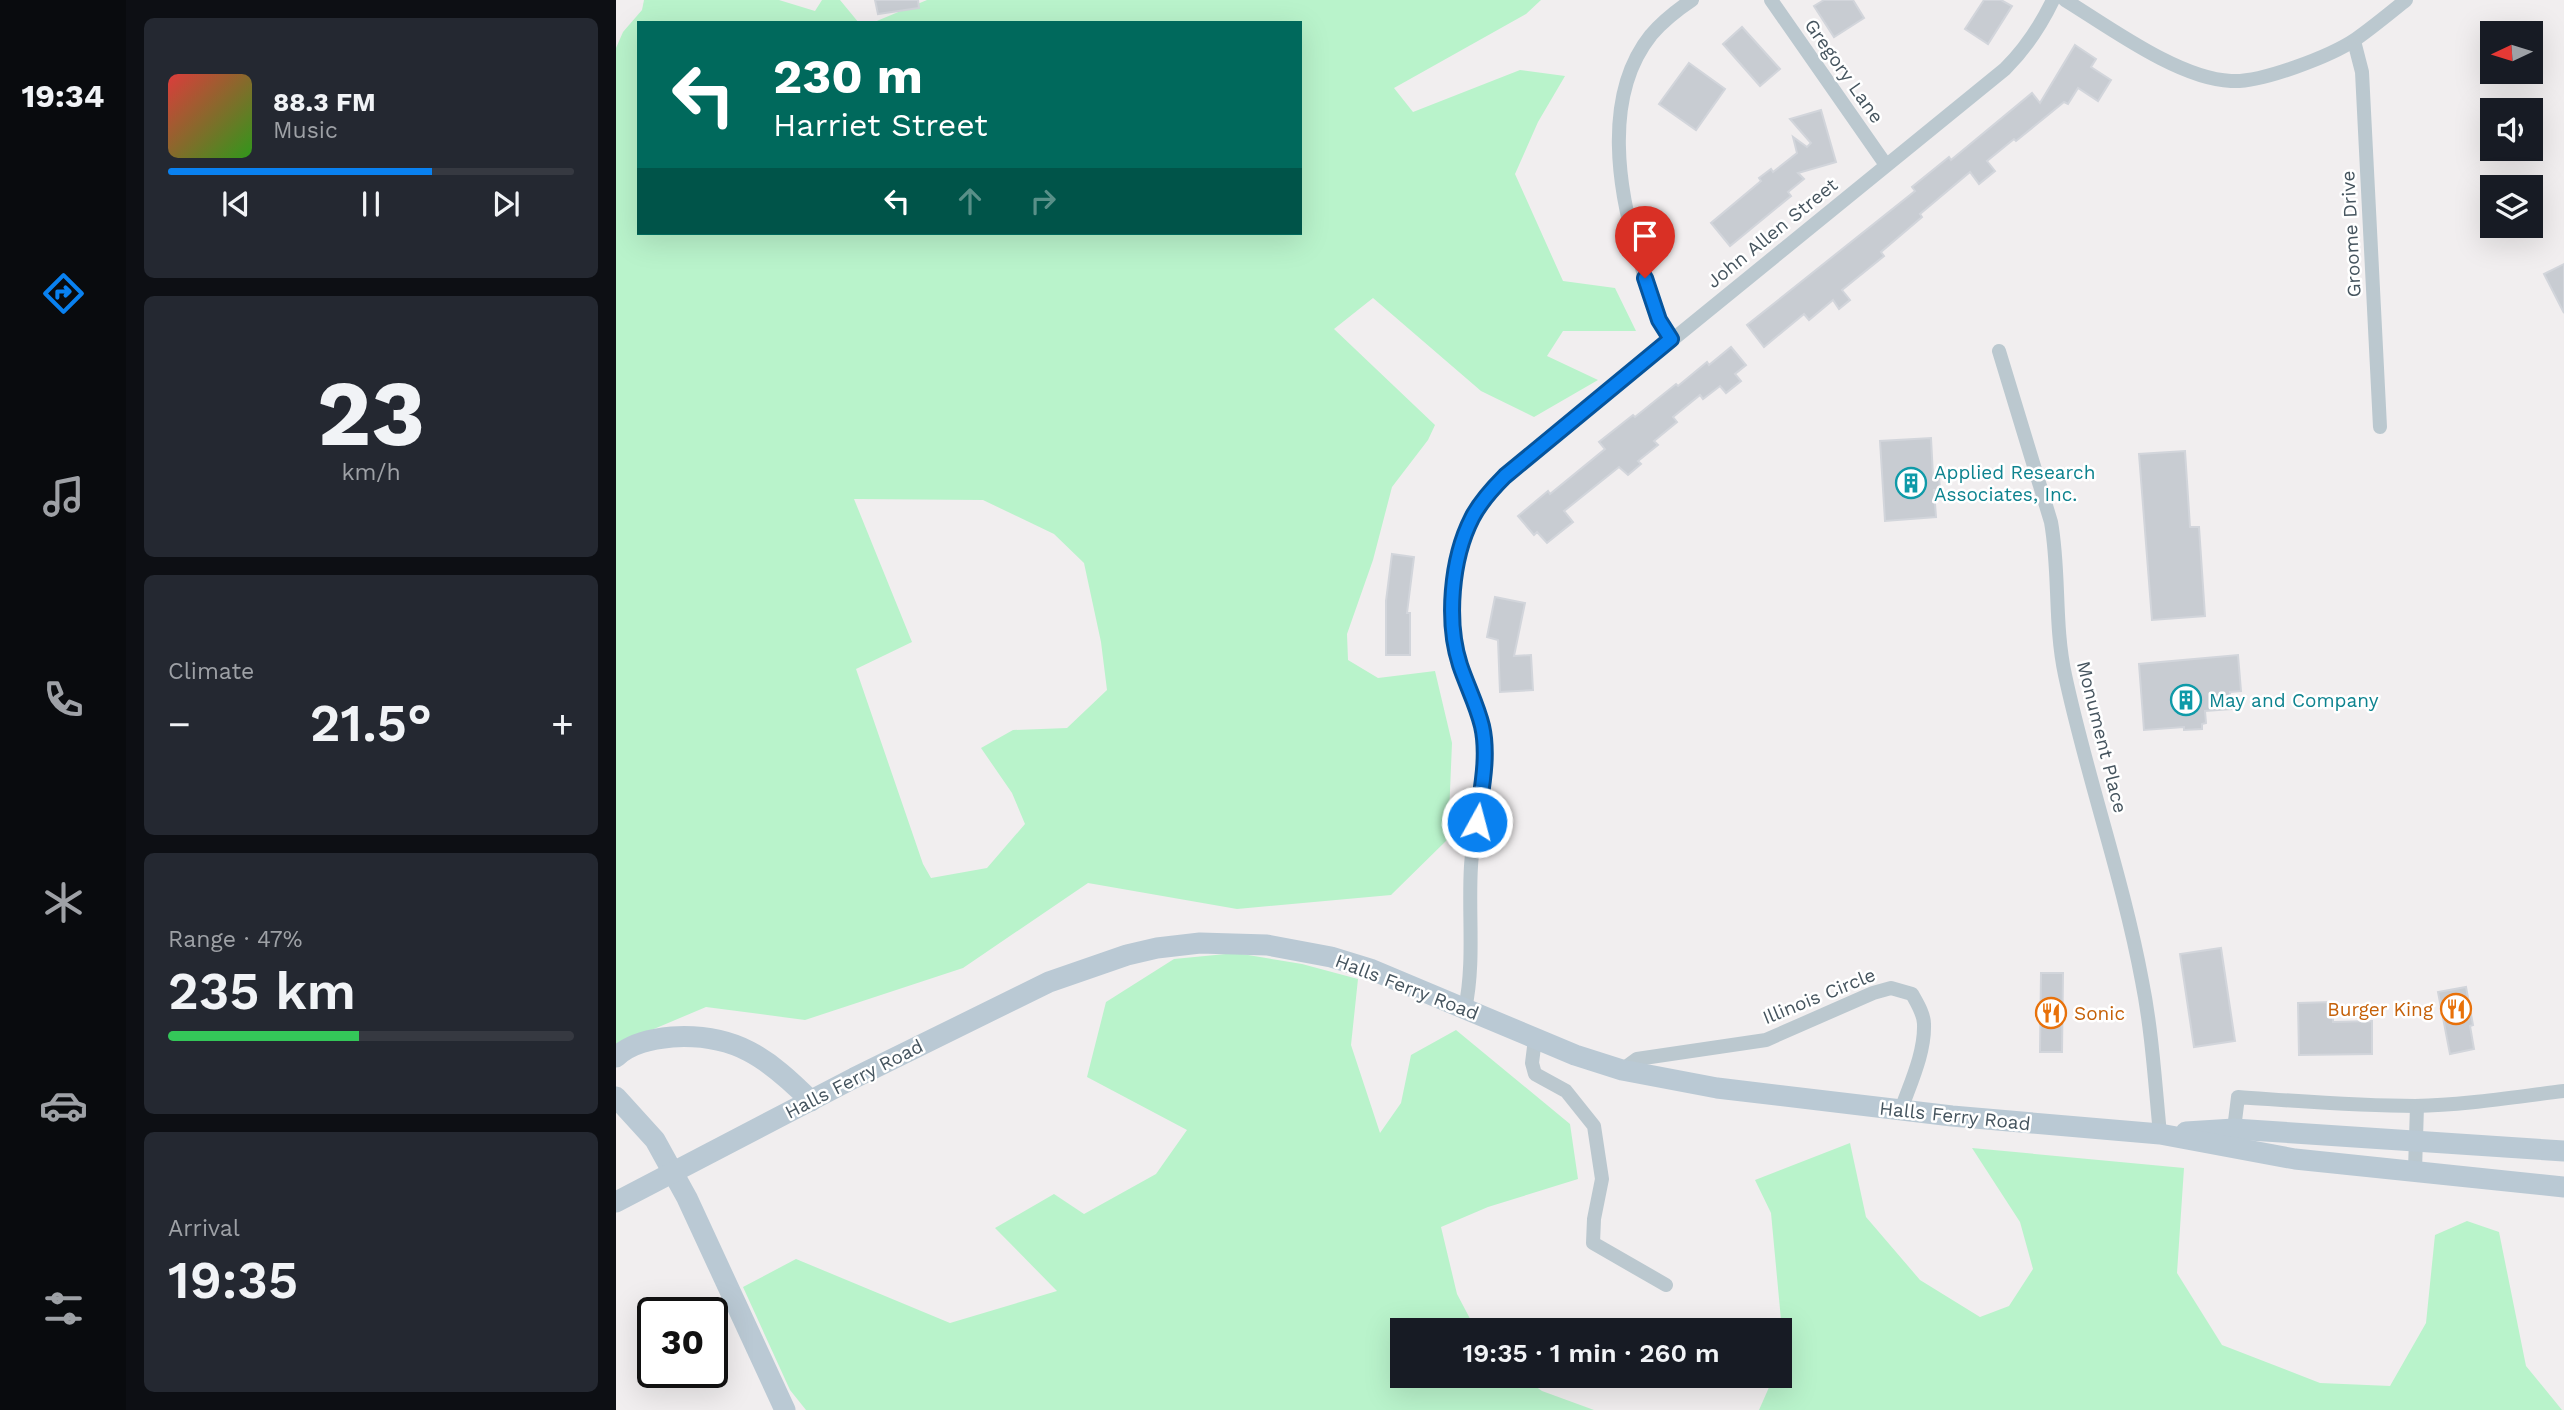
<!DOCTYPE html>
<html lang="en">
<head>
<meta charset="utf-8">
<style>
	:root { --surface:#171b24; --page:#242831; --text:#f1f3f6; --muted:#9ea1a6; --line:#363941; --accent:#0981f0 }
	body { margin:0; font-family:"Work Sans",sans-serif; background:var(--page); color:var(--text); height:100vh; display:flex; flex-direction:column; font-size:26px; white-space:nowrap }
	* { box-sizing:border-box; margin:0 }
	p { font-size:23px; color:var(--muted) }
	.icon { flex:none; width:38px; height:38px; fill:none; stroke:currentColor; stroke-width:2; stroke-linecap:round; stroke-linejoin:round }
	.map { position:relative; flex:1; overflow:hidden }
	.drawer { display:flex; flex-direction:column; gap:18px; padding:18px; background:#0d0f14; width:490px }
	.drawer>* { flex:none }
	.top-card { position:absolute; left:21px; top:21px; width:665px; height:214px; border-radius:0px; box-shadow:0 7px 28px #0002; background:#00695c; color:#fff; overflow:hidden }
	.needle { width:46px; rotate:266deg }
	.fabs { position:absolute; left:1864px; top:21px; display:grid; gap:14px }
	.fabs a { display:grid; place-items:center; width:63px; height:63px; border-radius:0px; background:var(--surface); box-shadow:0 7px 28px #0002; font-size:35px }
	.speed { position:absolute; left:21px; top:1297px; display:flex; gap:14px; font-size:35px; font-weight:700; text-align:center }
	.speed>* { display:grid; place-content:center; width:91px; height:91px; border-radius:50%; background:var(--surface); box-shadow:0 7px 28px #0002; line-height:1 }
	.speed .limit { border:4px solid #111; border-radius:10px; background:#fff; color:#111 }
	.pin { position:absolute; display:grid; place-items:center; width:60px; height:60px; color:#fff; margin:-72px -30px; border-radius:50% 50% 50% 0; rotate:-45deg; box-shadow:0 0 7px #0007 }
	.pin .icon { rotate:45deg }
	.me { position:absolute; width:77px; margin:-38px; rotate:7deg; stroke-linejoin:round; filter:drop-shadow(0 0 5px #0008) }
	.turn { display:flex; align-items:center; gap:24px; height:147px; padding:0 21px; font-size:32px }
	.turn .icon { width:91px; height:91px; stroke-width:2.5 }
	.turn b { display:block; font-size:49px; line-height:60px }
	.lanes { display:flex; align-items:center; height:66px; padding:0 21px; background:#0003; justify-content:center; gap:35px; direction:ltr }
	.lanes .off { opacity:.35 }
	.big { font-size:52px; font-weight:600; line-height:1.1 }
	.drawer .widget { flex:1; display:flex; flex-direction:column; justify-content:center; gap:10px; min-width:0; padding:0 24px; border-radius:10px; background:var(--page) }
	.drawer .dial { align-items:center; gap:0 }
	.dial b { font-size:91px; line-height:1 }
	.song { display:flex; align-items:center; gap:21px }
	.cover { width:84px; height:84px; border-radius:10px; background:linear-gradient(135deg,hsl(0 70% 55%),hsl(110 70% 35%)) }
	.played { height:7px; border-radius:4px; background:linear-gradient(90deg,var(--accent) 65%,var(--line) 65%) }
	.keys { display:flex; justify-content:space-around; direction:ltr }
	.heat { display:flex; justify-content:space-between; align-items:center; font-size:38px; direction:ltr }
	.charge { height:10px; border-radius:5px; background:linear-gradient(90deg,#34c759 47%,var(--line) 0) }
	.trip { position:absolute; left:774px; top:1318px; width:402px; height:70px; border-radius:0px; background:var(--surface); box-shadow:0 7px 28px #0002; font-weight:600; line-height:70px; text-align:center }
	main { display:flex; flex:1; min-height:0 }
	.tabs { display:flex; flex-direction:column; width:126px; justify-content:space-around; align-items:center; background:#090b0e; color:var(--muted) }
	.tabs .icon { width:49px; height:49px }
	.tabs .active { color:var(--accent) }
	.tabs b { font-size:32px; color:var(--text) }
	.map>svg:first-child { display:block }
</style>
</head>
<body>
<main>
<nav class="tabs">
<b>19:34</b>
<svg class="icon active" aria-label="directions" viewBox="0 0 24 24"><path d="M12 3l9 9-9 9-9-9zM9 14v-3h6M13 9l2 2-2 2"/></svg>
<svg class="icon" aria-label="music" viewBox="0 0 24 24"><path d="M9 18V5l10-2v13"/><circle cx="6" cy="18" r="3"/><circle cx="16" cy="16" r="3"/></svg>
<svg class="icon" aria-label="phone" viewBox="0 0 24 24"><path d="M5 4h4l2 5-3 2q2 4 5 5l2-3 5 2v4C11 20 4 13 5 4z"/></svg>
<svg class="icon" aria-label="climate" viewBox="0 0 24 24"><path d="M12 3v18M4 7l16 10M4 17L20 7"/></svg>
<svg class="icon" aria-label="car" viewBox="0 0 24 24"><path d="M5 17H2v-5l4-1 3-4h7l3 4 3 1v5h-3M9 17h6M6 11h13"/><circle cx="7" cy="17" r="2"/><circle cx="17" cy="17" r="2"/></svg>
<svg class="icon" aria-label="filters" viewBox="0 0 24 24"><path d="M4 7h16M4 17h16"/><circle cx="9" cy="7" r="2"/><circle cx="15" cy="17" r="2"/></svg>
</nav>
<section class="drawer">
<div class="widget">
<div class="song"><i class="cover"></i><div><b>88.3 FM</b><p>Music</p></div></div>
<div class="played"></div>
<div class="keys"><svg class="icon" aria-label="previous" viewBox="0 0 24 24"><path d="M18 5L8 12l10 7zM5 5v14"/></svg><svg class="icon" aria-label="pause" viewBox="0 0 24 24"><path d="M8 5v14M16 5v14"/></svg><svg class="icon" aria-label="next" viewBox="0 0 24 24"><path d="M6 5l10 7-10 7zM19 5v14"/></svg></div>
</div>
<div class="widget dial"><b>23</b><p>km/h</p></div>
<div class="widget"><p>Climate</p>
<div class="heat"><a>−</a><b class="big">21.5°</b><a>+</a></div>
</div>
<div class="widget"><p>Range · 47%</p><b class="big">235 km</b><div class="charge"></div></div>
<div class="widget"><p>Arrival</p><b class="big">19:35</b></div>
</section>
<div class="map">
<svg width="1948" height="1410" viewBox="0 0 1948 1410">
	<rect width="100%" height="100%" fill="#f1eeef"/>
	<g fill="#b9f3cb" fill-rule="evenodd">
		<path d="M28,0H163L199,11L206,0H224L243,23H23V233H684V23H256L311,0H925L910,14L778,88L797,112L904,70L949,76L922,122L899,174L947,281L999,288L1020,331H947L931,356L982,380L918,417L865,391L757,298L718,329L819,425L812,440L776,487L757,560L731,634L732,660L762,678L819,671L836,743L832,839L775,895L621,909L472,883L347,968L189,1020L90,1007L0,1045V48L7,32L26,10ZM238,499L367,500L438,534L468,563L485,642L491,690L451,728L397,730L365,748L396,793L409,824L371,868L315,878L307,864L240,669L296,642Z"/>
		<polygon points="620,953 686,964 742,979 735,1045 764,1133 785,1103 795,1055 840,1030 954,1124 962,1179 872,1207 825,1227 841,1294 860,1330 786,1330 786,1376 905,1376 926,1391 978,1410 190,1410 174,1390 127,1287 180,1259 334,1323 441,1291 379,1228 438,1194 468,1214 540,1174 571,1130 471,1077 490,1002 558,959"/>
		<polygon points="1234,1143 1250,1217 1304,1280 1364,1317 1393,1306 1417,1269 1404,1222 1356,1148 1568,1168 1561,1273 1606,1345 1704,1383 1774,1386 1810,1323 1819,1235 1851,1221 1883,1232 1910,1366 1946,1410 1143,1410 1158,1376 1164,1376 1164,1362 1168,1352 1155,1213 1139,1180"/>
	</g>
	<g fill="#c8ccd2" stroke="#d2d5db" stroke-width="2">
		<polygon points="259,0 302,0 303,8 262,14"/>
		<polygon points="1208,0 1237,0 1248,18 1218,37 1198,6"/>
		<polygon points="1368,0 1385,0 1396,6 1372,44 1349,29"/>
		<polygon points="1126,27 1164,69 1144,86 1107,44"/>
		<polygon points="1459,45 1480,59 1475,67 1495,80 1482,101 1462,88 1452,104 1448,102 1400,141 1398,139 1371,161 1379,171 1363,184 1354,172 1304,214 1306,217 1265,252 1268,256 1226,290 1234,300 1223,309 1217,300 1193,320 1188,314 1148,347 1131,325 1299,191 1296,187 1333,157 1335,160 1416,93 1424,103"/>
		<polygon points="1073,63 1109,89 1080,130 1043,104"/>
		<polygon points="1205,110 1220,162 1182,173 1188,179 1172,192 1175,196 1114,246 1095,223 1145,181 1143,178 1155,169 1157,172 1181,153 1177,137 1191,147 1195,143 1174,119"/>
		<polygon points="1948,264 1948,313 1928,274"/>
		<polygon points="1115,347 1130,365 1119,374 1125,381 1110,393 1104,386 1087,399 1084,395 1057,417 1061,422 1038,441 1042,445 1022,461 1025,464 1012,475 1003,467 948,511 957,522 931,543 921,532 918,535 902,516 932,491 934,494 989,449 983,442 1017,415 1019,417 1060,384 1062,386 1091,362 1093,365"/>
		<polygon points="1315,438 1317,476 1323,476 1324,490 1318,490 1320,517 1269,521 1264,441"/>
		<polygon points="1569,451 1574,527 1583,527 1589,616 1536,620 1523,454"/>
		<polygon points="776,554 798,557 791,613 794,613 794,655 770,655 770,601"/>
		<polygon points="879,597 909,603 898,656 915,655 917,690 884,692 882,640 871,637"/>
		<polygon points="1622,655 1625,691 1614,692 1615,709 1589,711 1590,723 1586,724 1586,729 1568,730 1568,727 1528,730 1523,664"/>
		<polygon points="1605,948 1619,1041 1578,1047 1564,954"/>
		<polygon points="1425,973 1447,973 1446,1052 1424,1052"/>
		<polygon points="1850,987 1857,1025 1854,1026 1858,1049 1834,1054 1822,992"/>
		<polygon points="1717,1002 1717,1022 1756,1021 1756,1054 1683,1055 1682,1003"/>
	</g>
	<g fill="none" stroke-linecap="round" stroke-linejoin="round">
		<g stroke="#bbc8cf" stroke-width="14">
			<polyline points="1155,0 1270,165"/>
			<path d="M1449,0C1493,27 1563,79 1615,81C1645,83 1715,56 1740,39C1757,27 1774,13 1790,0"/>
			<polyline points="1738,41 1746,72 1764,427"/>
			<path d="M1055,339C1039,315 1032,288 1024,261C1002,192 986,96 1035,35C1047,21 1061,10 1076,0"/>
			<path d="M1383,351L1435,522C1444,572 1438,624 1449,675C1471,778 1507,878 1526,981C1536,1031 1539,1083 1544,1134"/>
			<path d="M849,1009C859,962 852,913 855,866C857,830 870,790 869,755C867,716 853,698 843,663C831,619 834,559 856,517C864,501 876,489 889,476L1389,69C1410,48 1424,27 1437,0"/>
			<polyline points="919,1039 916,1063 919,1074 950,1091 978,1126 986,1179 978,1219 977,1243 1050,1285"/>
			<path d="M1006,1070L1021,1059L1150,1040L1257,993L1275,988L1296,994C1301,1003 1308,1014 1308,1024C1309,1053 1294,1084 1285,1110"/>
			<path d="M1618,1129L1622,1097C1681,1101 1739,1106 1799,1106C1849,1105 1898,1097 1948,1091"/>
			<polyline points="1799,1170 1801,1106"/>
		</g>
		<g stroke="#bac9d4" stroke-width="21">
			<path d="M0,1057C15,1043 36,1039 56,1037C119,1033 152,1058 195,1101"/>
			<polyline points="0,1097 39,1140 71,1198 169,1410"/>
			<polyline points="1570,1132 1618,1129 1948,1151"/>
			<polyline points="0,1202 238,1078 433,982 511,955 541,948 584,943 651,945 715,957 754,969 959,1055 1006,1070 1101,1088 1336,1116 1544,1134 1679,1159 1948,1187"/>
		</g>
	</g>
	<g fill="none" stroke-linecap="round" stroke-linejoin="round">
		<g stroke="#06549c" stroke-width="18">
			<path id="route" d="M861,822C865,791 873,757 866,726C861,705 851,686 844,665C830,622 835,559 856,518C864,502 876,489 889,476L1055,339L1043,320L1029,278"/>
		</g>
		<use href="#route" stroke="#0981f0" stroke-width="12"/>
	</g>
	<defs>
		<g id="building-ring" transform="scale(1.575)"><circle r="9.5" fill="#fff" stroke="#0f9aa8" stroke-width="1.5"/><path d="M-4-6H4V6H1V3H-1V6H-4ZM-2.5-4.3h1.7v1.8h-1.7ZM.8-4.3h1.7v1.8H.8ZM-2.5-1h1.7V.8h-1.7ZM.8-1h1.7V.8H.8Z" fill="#0f9aa8"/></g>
		<g id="restaurant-ring" transform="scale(1.575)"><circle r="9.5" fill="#fff" stroke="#e8710a" stroke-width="1.5"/><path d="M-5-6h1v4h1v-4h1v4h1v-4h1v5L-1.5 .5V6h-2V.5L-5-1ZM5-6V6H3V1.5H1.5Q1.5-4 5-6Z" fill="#e8710a"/></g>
	</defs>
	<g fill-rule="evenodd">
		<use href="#building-ring" x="1295" y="483"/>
		<use href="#building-ring" x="1570" y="700"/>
		<use href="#restaurant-ring" x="1840" y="1009"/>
		<use href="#restaurant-ring" x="1435" y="1013"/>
	</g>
	<g text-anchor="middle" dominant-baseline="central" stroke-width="5" stroke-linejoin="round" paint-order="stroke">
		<g font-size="19" fill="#45545e" stroke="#fff">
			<text transform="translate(1228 71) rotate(55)">Gregory Lane</text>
			<text transform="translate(1156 233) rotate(-39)">John Allen Street</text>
			<text transform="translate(1735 234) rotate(-93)">Groome Drive</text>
			<text transform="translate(1486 737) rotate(76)">Monument Place</text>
			<text transform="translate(791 987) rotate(21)">Halls Ferry Road</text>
			<text transform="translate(1203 996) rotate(-22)">Illinois Circle</text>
			<text transform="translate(238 1079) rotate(-27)">Halls Ferry Road</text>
			<text transform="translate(1339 1116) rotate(6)">Halls Ferry Road</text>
		</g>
		<g font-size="19" fill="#0d838f" stroke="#fff" text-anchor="start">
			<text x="1318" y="472">Applied Research<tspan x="1318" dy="22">Associates, Inc.</tspan></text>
			<text x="1593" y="700">May and Company</text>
		</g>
		<g font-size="19" fill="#c56008" stroke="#fff" text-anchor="end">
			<text x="1817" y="1009">Burger King</text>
			<text x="1458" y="1013" text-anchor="start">Sonic</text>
		</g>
	</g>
</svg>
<div class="fabs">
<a><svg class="needle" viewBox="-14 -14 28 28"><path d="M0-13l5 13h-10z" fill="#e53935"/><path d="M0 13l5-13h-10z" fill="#9ea1a6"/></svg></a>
<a><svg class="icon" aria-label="sound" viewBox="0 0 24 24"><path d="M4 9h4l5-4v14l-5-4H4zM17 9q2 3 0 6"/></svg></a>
<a><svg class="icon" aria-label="layers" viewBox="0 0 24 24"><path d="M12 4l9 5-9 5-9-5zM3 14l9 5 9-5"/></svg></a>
</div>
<div class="speed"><div class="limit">30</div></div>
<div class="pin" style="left:1029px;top:278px;background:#d93025"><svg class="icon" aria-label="arrive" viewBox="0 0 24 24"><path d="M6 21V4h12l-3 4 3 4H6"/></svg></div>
<svg class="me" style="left:861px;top:822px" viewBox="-20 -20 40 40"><circle r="17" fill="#0981f0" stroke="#fff" stroke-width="3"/><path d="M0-11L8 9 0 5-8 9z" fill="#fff"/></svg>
<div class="trip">19:35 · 1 min · 260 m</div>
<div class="top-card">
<div class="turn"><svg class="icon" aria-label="left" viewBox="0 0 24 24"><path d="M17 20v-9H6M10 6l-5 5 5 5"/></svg><div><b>230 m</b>Harriet Street</div></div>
<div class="lanes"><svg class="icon" aria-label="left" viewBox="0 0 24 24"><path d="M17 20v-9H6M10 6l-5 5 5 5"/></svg><svg class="icon off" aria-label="ahead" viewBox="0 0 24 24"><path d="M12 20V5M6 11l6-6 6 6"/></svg><svg class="icon off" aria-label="right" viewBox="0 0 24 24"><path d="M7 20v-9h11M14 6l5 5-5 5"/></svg></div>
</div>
</div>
</main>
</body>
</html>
